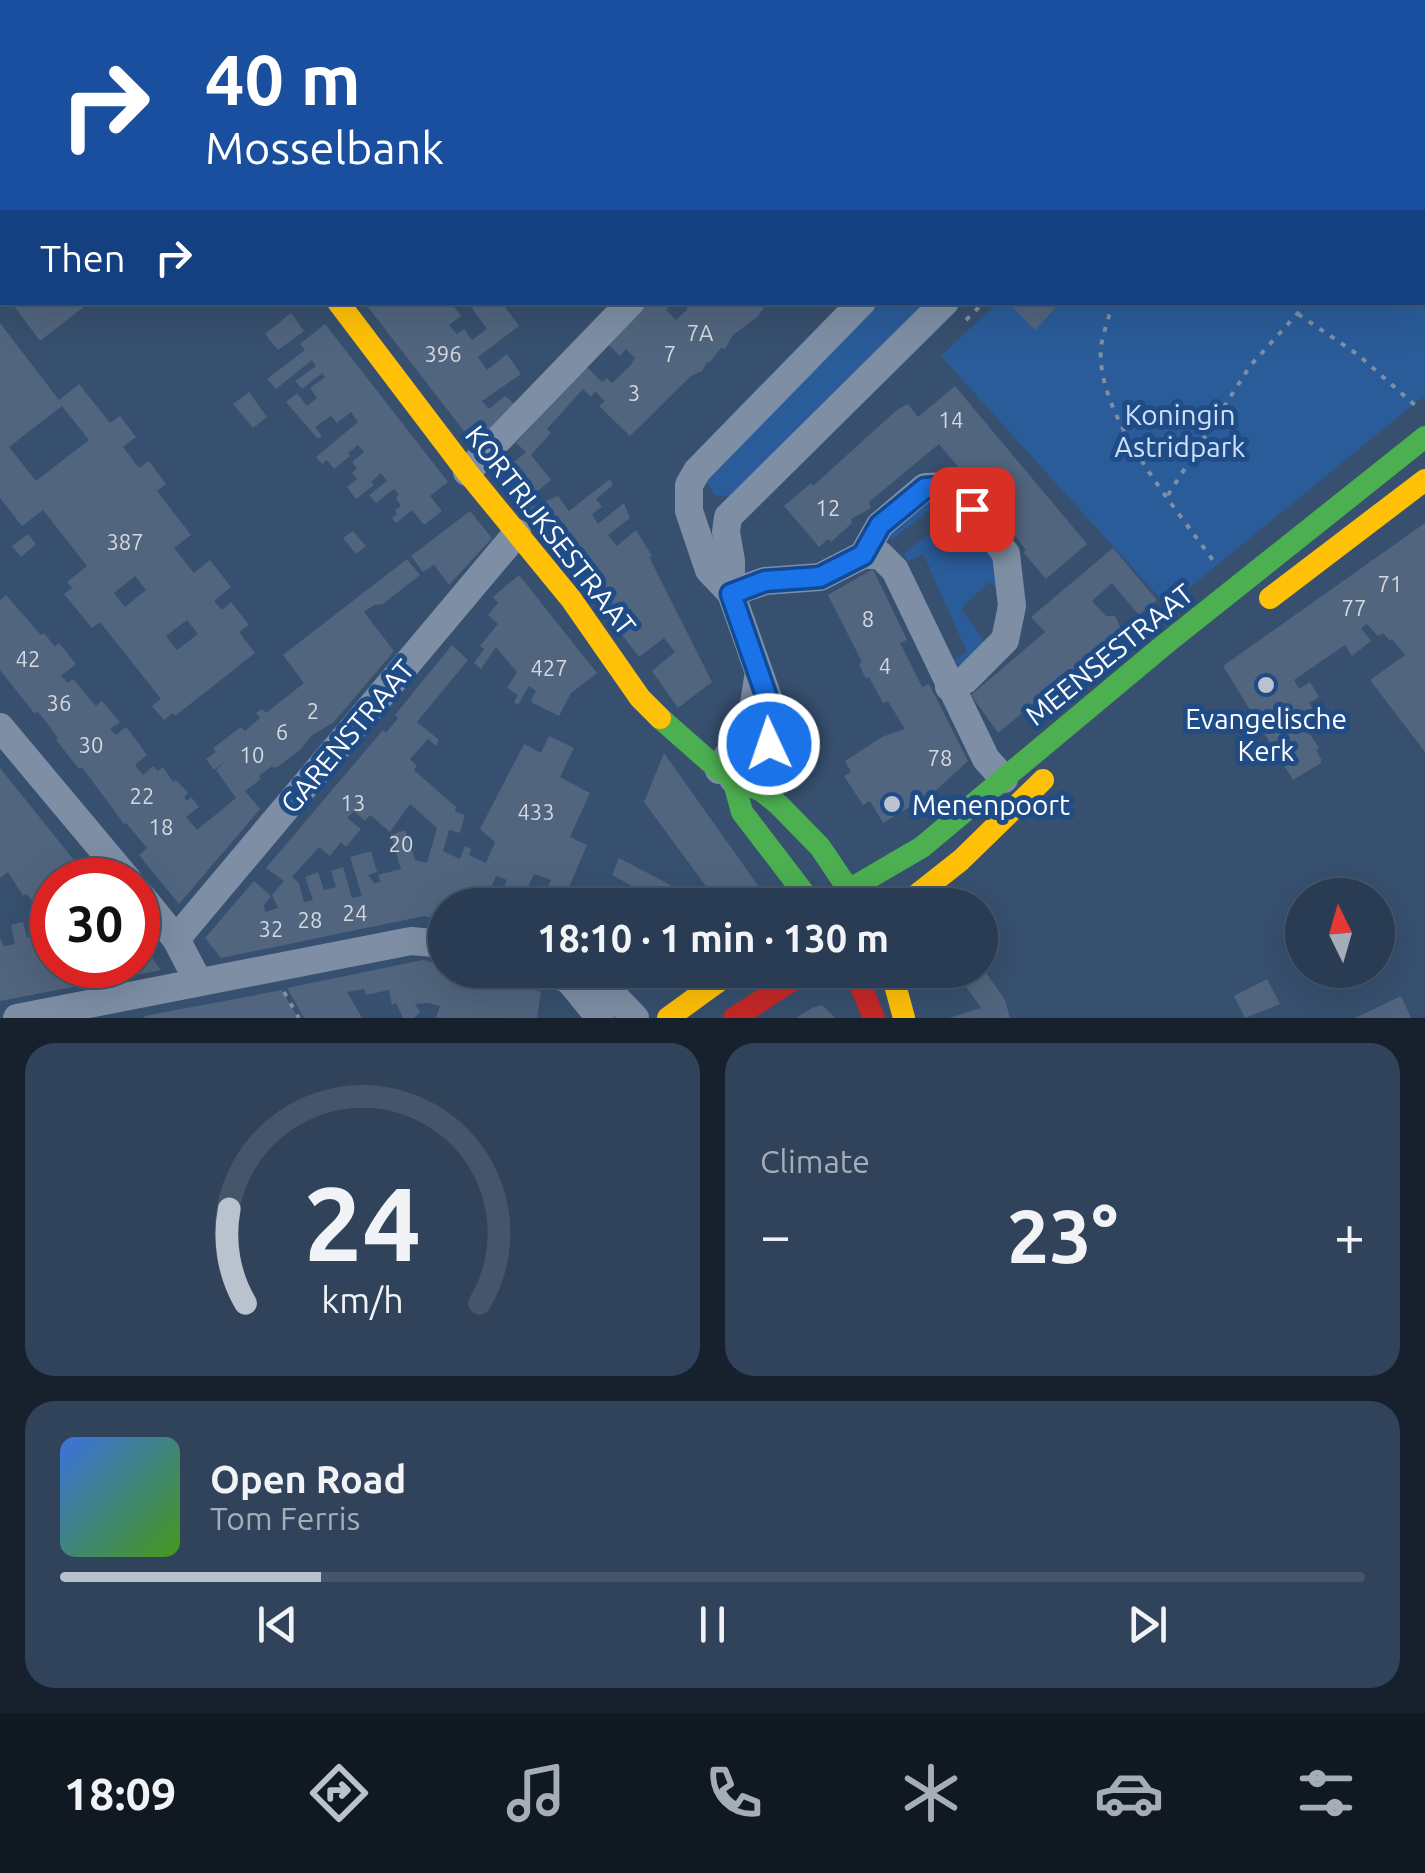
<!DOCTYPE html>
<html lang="en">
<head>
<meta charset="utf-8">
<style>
	:root { --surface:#293c53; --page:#31435a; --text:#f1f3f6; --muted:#a5adb8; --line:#45566a; --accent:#b9c2cd }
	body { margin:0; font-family:Ubuntu,sans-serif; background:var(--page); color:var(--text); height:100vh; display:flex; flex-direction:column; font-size:38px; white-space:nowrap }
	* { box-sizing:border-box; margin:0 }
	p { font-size:32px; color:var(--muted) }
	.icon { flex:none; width:55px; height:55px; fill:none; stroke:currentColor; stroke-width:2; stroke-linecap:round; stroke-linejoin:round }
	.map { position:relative; height:1018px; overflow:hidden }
	.sheet { display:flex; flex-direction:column; gap:25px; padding:25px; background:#17212e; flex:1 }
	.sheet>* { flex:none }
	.hud { position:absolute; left:0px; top:0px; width:1425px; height:305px; box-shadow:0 10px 40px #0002,0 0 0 2px var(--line); background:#1a4fa0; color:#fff; overflow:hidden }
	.needle { width:65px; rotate:355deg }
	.fabs { position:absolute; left:1285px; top:878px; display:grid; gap:20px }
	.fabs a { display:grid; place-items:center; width:110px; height:110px; border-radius:50%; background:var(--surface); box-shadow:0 10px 40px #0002,0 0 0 2px var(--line); font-size:50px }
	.speed { position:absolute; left:30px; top:858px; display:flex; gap:20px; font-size:50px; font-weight:700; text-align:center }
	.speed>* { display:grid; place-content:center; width:130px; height:130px; border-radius:50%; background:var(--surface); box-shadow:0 10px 40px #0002,0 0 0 2px var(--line); line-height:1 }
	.speed .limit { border:15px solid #d22; background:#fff; color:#111 }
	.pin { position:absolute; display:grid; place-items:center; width:85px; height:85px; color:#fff; margin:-42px; border-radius:20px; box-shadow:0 5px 15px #0006 }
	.me { position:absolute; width:110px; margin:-55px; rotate:357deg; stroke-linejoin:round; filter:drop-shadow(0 0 8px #0008) }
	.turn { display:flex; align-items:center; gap:35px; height:210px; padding:0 40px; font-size:45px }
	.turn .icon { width:130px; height:130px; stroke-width:2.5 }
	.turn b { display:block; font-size:70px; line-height:85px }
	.then { display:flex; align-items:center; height:95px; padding:0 40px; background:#0003; gap:20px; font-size:38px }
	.big { font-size:75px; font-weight:700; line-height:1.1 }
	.sheet .card { flex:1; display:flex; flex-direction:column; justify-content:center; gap:15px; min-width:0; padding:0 35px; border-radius:30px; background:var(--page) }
	.sheet .dial { align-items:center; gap:0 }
	.dial svg { height:260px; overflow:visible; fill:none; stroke:var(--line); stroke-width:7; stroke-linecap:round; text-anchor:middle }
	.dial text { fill:var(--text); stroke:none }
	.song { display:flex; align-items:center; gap:30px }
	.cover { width:120px; height:120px; border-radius:15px; background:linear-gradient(135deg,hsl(220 70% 55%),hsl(100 70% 35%)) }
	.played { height:10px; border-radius:5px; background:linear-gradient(90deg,var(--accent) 20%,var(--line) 20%) }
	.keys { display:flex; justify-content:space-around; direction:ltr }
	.heat { display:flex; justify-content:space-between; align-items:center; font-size:55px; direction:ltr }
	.sheet .tiles { flex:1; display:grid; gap:25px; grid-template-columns:1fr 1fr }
	.card:last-child { grid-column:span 2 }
	.trip { position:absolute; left:428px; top:888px; width:570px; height:100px; border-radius:50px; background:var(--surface); box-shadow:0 10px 40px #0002,0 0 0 2px var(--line); font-weight:700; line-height:100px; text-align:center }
	.tab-bar { display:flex; height:160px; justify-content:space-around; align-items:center; background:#101821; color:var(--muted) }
	.tab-bar .icon { width:70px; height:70px }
	.tab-bar .active { color:var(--accent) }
	.tab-bar b { font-size:45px; color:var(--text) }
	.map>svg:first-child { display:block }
</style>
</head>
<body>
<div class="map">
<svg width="1425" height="1018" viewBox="0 0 1425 1018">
	<rect width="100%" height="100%" fill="#37506f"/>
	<g fill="#2a5c99">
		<polygon points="1313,0 1425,0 1425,395 1167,606 941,356 997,303 1422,302 1422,2 1311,2"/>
		<polygon points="873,303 935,303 733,497 715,495 707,483 707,471"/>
		<polygon points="944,493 1005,568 1002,592 989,582 961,609 987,645 959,665 954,661 967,652 923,554 909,561 904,554 956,513 948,504 937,504 892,540 886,534 930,497"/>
	</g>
	<g fill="#51657e" fill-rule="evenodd">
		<polygon points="11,302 90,302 40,341"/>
		<polygon points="364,302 451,302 461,316 449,325 457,334 464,329 472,340 487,329 472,308 478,302 501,302 519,326 478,357 487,370 507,354 521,374 482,401 489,409 505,396 518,407 482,444 474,444"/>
		<polygon points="644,302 674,302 666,310 676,320 688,309 682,302 768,302 757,317 732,336 725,349 721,348 710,362 707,362 702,371 691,376 630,436 599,406 605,401 595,391 591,397 583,389 547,429 551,433 531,455 551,480 527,500 504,470 526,452 516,443 586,366 602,382 607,378 612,383 630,366 635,358 626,349 620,356 607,343"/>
		<polygon points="1018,302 1061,302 1035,330 1013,307"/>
		<polygon points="291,313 304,331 278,350 265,334"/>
		<path d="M0,323L59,400L79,384L110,423L120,416L136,437L123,447L139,468L149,461L166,484L157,491L191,535L174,548L194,573L210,560L231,587L214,601L222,610L231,602L249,625L239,632L255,653L175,716L173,713L164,720L152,706L161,699L100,622L92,628L64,594L72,588L67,582L87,566L43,510L22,526L0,498ZM62,406L89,440L36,481L9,447ZM135,576L146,590L125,607L114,593ZM187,620L198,634L177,650L166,636Z"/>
		<polygon points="325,324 448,482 430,496 442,511 424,525 412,510 396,523 392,518 397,514 395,510 401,506 396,498 399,495 394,489 376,503 369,495 387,481 381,473 371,482 374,485 356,499 347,487 357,479 352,473 357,469 352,462 364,452 358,445 348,453 350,456 334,469 327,460 322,464 316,457 358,422 351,412 337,423 331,416 315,427 322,436 318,439 286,402 297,393 307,406 317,398 310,388 325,377 322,373 302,389 295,381 316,366 312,360 276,389 267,379 305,350 300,344"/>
		<polygon points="955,386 1087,544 1046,579 1023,552 1026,550 1006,524 939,444 869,502 871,508 851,519 852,523 831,542 828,539 819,547 784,506 811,483 813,486 898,409 908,404 918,417"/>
		<polygon points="249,392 267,417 253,428 233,404"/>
		<polygon points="610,479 613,485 596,499 602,507 592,514 598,524 624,503 630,518 608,535 617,546 636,530 652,556 649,557 712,682 678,708 652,671 675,652 664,638 639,657 525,510 558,496 569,511"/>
		<polygon points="470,511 492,538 449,585 434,565 423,572 411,556"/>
		<polygon points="1425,523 1425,752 1370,680 1405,655 1392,639 1390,641 1383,633 1378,636 1367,624 1361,628 1371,641 1352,656 1345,645 1294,680 1299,689 1310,682 1319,697 1309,703 1314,711 1300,719 1319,748 1316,750 1321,759 1321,763 1293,780 1223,666"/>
		<polygon points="353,531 366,546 356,554 343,538"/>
		<polygon points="28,534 36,544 21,557 12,546"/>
		<polygon points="1113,548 1157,600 1139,615 1112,583 1092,601 1106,616 1115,616 1122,630 998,733 971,695 1045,632 1031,617"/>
		<polygon points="407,559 420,575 383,604 374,605 364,612 394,651 334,722 311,736 301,749 279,766 274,768 272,766 259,776 261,779 245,791 260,809 179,904 139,855 147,848 126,823 124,824 82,767 79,769 56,740 58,738 47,723 38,712 34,713 0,670 0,600 6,595 41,635 44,633 55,647 59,643 76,664 61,676 68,683 73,679 96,706 102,701 120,722 110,729 116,735 126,727 134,737 147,755 135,765 143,775 153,766 158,771 163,767 173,782 176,780 188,793 184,797 187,801 191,797 199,807 186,817 197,830 236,798 216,770 228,759 214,770 206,759 216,752 213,748 241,727 245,731 260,718 256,713 262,709 266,713 304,683 283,655"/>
		<polygon points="873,569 907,640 900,643 922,687 929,684 968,761 934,792 883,823 870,801 863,805 844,776 851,772 845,761 882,737 905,729 888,701 883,703 869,677 866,679 859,664 862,662 828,595"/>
		<polygon points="519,575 597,673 571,693 559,716 533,703 531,700 536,691 529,686 518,705 514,702 518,695 507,688 517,672 496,647 481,669 474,663 484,649 480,646 498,624 488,615 498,603 493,597"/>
		<path d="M452,645L468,660L417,722L439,740L436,746L428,739L410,759L417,766L414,770L456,807L455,812L465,815L460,833L449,830L443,851L460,859L465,846L471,849L469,855L486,863L495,842L480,829L524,744L541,753L549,736L574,748L560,777L590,793L570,837L587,845L563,901L574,905H445V921L424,916L221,958L205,938L254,881L271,896L264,905L265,912L278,908L272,895L284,881L266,868L383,730L386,733L398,718L395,715ZM410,804L437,828L427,863L415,860L405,830L391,835L401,869L378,875L381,882L374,883L368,875L377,872L371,851L350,857L362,896L352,898L343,867L331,871L336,887L324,890L318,872L305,877L313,900L304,902L299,883L292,877L319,847L330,856L341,842L346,847L361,829L347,818L354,811L365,821L370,815L390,832ZM534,874L551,880L543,898L528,887ZM496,876L507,880L497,903L486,899Z"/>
		<polygon points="664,753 764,894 751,905 667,905 612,875 619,858 680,890 689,902 708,889 644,802"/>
		<polygon points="0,768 90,880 52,880 52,925 43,922 45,915 26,894 23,896 8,872 0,878"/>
		<polygon points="605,890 630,897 628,905 600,905"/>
		<polygon points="23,922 27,938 39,935 40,941 52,939 52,965 138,965 138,939 161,970 0,1001 0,938 4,946 15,944 11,925"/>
		<polygon points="423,960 445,966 445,970 460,970 541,992 537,1018 436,1018 440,1006 428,1003 415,1004 420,1012 414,1018 403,1018 396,1003 392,1005 389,990 366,995 364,989 347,992 362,1018 304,1018 287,988"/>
		<polygon points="980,964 1005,1000 1010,1018 949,1018 981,1008 958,975 965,970 980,970"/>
		<polygon points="623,970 677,970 659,980"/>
		<polygon points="1267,979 1280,1004 1245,1018 1234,996"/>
		<polygon points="282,990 298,1018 145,1018 144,1016"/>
		<polygon points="1401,996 1411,1018 1355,1018"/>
		<polygon points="822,1005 835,1018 796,1018 812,1008"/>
	</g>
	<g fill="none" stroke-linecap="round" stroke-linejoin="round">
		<g stroke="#7e8fa5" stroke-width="4" stroke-dasharray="5 8" stroke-linecap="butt">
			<polyline points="1288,2 1291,0"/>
			<polyline points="1422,27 1425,25"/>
			<polyline points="1422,131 1425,129"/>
			<polyline points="1422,228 1425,229"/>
			<path d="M1113,302C1109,317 1103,333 1101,347C1095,416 1176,507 1214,562"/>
			<polyline points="1298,314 1357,354 1416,406"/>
			<polyline points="966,320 984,302"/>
			<polyline points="1168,495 1250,366 1308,302"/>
			<polyline points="284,992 299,1018"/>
		</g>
		<g stroke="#7e8fa5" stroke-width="28">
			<polyline points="855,2 856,0"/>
			<polyline points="1168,2 1171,0"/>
			<polyline points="1249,2 1251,0"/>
			<polyline points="467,472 631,302"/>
			<polyline points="863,555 880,525 925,487 955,486 1006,554 1012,606 1005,640 965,680 949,687"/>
			<polyline points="731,593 765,581 820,577 863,555 880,555 895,570 986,759 1004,779"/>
			<polyline points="731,593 709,570 689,511 689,485 697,471 862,302"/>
			<polyline points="0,727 128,880"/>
			<polyline points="719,770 752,716 758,678"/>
			<polyline points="733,779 759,764 772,734 773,712 731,593 731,561 726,532 728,517 945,302"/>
			<polyline points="138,892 176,939 198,981"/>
			<polyline points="176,939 517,533"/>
			<polyline points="537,970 608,990 635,1018"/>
			<polyline points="569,980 600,1018"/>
			<polyline points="17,1018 411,941 445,944"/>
		</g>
		<g stroke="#4caf50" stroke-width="22">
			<polyline points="0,7 2,8"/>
			<polyline points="660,718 719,770 763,792 779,805 820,847 859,905"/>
			<polyline points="733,779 742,812 813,905"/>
			<polyline points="823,905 922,847 1164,645 1425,437"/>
		</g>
		<g stroke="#ffc107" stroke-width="22">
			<polyline points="338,302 467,472 571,599 640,698 660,718"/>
			<polyline points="1270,598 1425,480"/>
			<polyline points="904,905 961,860 1043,780"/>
			<polyline points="891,970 904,1018"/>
			<polyline points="668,1018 734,970"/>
		</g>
		<g stroke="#c62828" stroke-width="22">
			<polyline points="854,970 874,1018"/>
			<polyline points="734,1018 808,970"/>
		</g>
	</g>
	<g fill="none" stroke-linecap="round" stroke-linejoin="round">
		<g stroke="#114b97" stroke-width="25">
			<polyline id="route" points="769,744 772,712 731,594 765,581 820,577 863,555 880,525 925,488 955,486 972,509"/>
		</g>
		<use href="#route" stroke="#1a73e8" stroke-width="18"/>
	</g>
	<g fill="#b9c2cd" stroke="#1f4c87" stroke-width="4">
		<circle cx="1266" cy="685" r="10"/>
		<circle cx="892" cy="804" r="10"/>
	</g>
	<g text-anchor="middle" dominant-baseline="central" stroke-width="10" stroke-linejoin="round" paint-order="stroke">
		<g font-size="22" fill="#d4d8df">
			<text x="700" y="332">7A</text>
			<text x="443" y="353">396</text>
			<text x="670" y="353">7</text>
			<text x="634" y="392">3</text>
			<text x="951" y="419">14</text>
			<text x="828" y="507">12</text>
			<text x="125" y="541">387</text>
			<text x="1390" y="583">71</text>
			<text x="1354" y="607">77</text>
			<text x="868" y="618">8</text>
			<text x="28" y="658">42</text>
			<text x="885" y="665">4</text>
			<text x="549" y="667">427</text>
			<text x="59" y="702">36</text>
			<text x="313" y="710">2</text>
			<text x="282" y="731">6</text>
			<text x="91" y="744">30</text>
			<text x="252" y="754">10</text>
			<text x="940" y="757">78</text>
			<text x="142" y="795">22</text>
			<text x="353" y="802">13</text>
			<text x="536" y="811">433</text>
			<text x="161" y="826">18</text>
			<text x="401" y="843">20</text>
			<text x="355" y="912">24</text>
			<text x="310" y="919">28</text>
			<text x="271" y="928">32</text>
		</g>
		<g font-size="28" fill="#cde0f8" stroke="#1f4c87">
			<text x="1180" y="414">Koningin<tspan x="1180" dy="32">Astridpark</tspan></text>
		</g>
		<g font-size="28" fill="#fff" stroke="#1f4c87">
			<text transform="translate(551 530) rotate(52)">KORTRIJKSESTRAAT</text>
			<text transform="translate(1109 654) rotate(-39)">MEENSESTRAAT</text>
			<text transform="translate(347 736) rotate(-50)">GARENSTRAAT</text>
		</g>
		<g font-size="28" fill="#fff" stroke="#1f4c87">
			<text x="1266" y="718">Evangelische<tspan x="1266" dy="32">Kerk</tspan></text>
			<text x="912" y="804" text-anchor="start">Menenpoort</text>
		</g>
	</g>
</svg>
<div class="fabs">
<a><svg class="needle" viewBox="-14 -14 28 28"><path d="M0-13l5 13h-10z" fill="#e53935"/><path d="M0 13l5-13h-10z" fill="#a5adb8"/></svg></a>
</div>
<div class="speed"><div class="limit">30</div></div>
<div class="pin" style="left:972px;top:509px;background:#d93025"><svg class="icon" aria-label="arrive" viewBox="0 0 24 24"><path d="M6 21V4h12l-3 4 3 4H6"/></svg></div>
<svg class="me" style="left:769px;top:744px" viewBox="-20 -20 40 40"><circle r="17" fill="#1a73e8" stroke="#fff" stroke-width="3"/><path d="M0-11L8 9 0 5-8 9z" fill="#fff"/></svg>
<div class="trip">18:10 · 1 min · 130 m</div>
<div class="hud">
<div class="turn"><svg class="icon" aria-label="right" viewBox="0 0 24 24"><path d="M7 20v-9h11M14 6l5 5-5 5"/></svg><div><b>40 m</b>Mosselbank</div></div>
<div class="then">Then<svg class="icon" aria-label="right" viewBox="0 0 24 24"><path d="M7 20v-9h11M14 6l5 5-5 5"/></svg></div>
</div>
</div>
<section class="sheet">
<div class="tiles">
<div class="card dial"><svg viewBox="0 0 100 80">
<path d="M14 69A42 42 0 1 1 86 69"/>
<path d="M14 69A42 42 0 0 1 9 40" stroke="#b9c2cd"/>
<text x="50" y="56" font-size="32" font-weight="700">24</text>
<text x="50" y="72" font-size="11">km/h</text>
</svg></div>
<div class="card"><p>Climate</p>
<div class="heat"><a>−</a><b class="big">23°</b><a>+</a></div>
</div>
<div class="card">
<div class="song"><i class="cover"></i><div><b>Open Road</b><p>Tom Ferris</p></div></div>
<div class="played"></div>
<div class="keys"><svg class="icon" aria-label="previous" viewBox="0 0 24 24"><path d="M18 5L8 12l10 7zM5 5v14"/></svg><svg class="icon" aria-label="pause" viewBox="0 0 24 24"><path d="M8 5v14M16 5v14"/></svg><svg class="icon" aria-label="next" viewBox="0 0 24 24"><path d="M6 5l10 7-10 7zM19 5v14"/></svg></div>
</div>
</div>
</section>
<nav class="tab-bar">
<b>18:09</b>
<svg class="icon active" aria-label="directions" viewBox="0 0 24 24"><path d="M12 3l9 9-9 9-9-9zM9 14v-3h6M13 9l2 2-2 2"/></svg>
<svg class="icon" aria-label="music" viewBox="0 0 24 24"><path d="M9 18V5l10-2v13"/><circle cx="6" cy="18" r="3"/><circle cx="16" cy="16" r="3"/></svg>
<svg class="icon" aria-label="phone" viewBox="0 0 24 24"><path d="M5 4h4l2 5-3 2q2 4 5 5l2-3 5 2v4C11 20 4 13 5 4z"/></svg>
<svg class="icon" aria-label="climate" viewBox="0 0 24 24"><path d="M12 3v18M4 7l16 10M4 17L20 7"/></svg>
<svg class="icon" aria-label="car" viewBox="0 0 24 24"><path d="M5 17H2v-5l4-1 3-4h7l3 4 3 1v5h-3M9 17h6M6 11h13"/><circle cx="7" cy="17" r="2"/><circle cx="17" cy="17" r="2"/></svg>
<svg class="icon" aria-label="filters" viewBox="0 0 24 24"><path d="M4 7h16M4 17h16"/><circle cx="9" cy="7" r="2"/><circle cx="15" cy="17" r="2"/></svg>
</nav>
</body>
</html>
